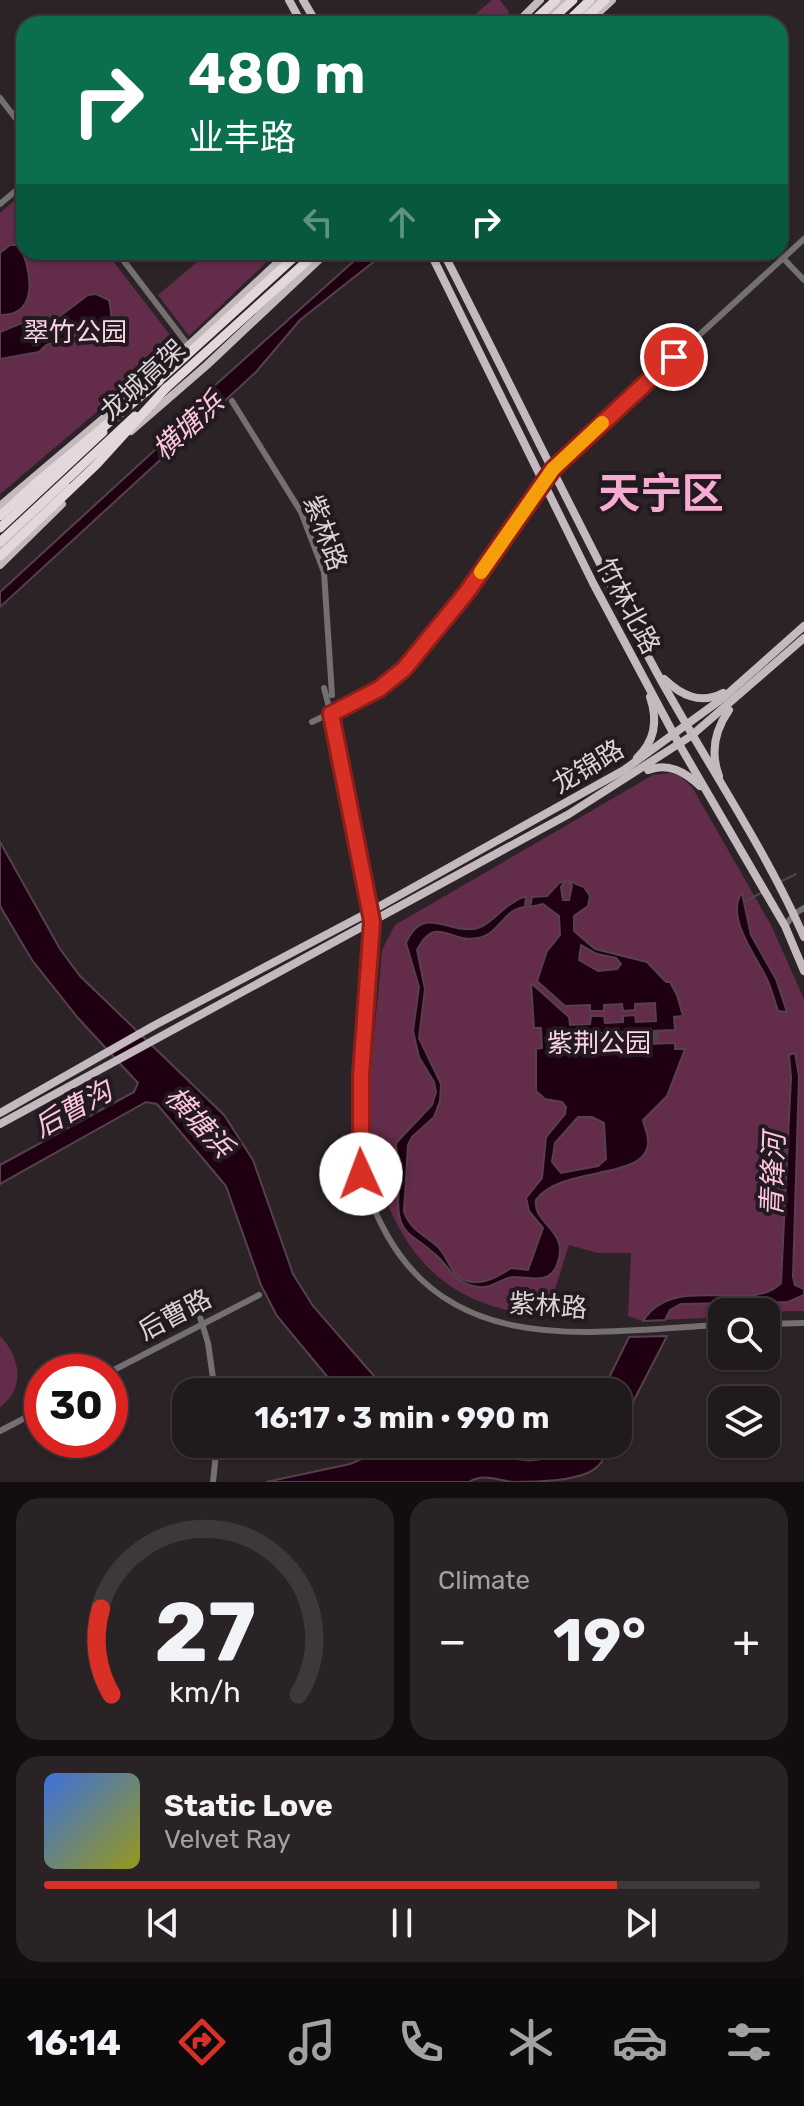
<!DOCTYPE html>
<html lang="en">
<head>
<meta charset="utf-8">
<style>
	:root { --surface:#211a1d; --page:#292326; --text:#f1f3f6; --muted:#a2a1a4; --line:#3e383b; --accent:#d93025 }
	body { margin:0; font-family:Rubik,"Noto Sans SC",sans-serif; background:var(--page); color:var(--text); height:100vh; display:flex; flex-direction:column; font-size:30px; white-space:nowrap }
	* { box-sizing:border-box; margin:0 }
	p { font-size:26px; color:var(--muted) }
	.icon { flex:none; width:44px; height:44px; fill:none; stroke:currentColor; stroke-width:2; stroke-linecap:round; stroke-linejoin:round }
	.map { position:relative; height:1482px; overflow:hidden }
	.sheet { display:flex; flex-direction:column; gap:16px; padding:16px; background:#120e10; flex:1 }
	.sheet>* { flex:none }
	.banner { position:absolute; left:16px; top:16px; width:772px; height:244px; border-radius:24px; box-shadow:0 2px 6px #0004,0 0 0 2px var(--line); background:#0b6e4f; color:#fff; overflow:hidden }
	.tools { position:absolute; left:708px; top:1298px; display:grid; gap:16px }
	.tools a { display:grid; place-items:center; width:72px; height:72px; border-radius:16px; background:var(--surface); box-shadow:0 2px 6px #0004,0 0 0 2px var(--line); font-size:40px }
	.speed { position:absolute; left:24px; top:1354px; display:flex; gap:16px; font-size:40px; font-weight:700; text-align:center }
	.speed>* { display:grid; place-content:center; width:104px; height:104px; border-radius:50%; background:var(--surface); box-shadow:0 2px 6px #0004,0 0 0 2px var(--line); line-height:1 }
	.speed .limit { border:12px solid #d22; background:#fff; color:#111 }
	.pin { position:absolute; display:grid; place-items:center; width:68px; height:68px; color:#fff; margin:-34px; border:4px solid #fff; border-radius:50%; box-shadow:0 2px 8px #0007 }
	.me { position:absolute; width:88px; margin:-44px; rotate:358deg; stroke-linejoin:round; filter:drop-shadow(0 0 6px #0008) }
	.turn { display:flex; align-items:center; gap:28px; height:168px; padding:0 40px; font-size:36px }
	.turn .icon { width:104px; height:104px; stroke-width:2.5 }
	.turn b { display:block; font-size:56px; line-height:68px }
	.lanes { display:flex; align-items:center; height:76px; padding:0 40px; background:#0003; justify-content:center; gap:40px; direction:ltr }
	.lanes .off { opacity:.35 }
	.big { font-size:60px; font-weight:700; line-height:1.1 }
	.sheet .widget { flex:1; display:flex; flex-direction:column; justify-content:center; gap:12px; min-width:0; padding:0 28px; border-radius:24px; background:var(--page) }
	.sheet .dial { align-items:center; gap:0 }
	.dial svg { height:208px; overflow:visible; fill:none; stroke:var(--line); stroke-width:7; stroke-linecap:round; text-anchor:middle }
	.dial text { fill:var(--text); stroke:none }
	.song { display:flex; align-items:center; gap:24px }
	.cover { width:96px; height:96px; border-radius:12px; background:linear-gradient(135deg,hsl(220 70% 55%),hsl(60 70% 35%)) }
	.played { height:8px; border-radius:4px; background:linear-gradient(90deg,var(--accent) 80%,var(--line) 80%) }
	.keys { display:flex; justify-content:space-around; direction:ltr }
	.heat { display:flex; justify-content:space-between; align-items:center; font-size:44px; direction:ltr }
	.sheet .tiles { flex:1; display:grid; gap:16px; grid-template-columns:1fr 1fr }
	.widget:last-child { grid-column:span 2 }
	.trip { position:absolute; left:172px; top:1378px; width:460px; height:80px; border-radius:24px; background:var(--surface); box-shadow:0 2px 6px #0004,0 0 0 2px var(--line); font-weight:700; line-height:80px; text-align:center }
	.tabs { display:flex; height:128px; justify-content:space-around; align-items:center; background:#0d0a0c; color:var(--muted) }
	.tabs .icon { width:56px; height:56px }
	.tabs .current { color:var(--accent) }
	.tabs b { font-size:36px; color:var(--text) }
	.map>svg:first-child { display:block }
</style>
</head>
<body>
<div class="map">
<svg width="804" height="1482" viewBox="0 0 804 1482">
	<rect width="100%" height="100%" fill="#2c2327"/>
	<g fill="#632c4b">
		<polygon points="492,0 500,0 509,12 503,24 464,24"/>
		<polygon points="24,192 24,252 106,252 177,344 0,494 0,213"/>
		<polygon points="209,252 277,252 189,336 158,295"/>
		<path d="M670,773L680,776L692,787L771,925L804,999V1311L722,1312V1317L643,1321L628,1316L631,1253H598L569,1245L546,1317C466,1308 419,1278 387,1203C377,1179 370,1154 369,1126C368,1072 378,1005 382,950L395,925L653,775Z"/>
		<path d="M0,1336C20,1356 26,1389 0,1407Z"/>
	</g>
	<g fill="#1f0012" stroke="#57404d" stroke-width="2" fill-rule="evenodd">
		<path d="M10,245H19C31,267 41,316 0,315V253Z"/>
		<polygon points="364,252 386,252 300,320 256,372 0,607 0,592 204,405 212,388"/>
		<path d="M96,294L109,300C112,314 114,330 103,341L94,342L95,328L93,327L46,345L39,352L0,359V332L36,317L56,319L88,295Z"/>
		<polygon points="0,842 60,949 80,976 224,1115 253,1160 293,1274 313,1306 388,1392 340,1392 277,1316 261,1285 226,1186 157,1104 146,1102 0,1184 0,1165 134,1092 138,1083 78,1018 32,960 0,906"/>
		<path d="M565,881L561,887L563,900H569L572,886L569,881L584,887L590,896L588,906L574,916V931L595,949L647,962L666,982H670L677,995L683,1016L674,1017L675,1030L578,1034L577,1030L562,1031L563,1047L675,1043V1049H685L667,1096L643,1120C644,1127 649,1135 648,1144C644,1181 561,1165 536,1200C532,1224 571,1230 557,1265C549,1285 530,1277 514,1277C502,1277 493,1289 479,1287C459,1285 453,1274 441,1260C433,1251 422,1244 413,1237C390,1222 401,1189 399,1168C399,1159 396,1152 396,1143L432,1105L436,1092L434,1082L419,1057L413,1031L419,987L406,943C424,902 449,936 478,928C493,924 504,903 526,896L525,907C503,909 500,934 478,938C450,944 436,913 417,950L425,989L419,1038L441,1084L440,1101L434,1117L412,1137L408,1145L404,1211C409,1229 425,1235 438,1247C446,1255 448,1265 455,1273C471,1291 495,1279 511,1268L528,1270L543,1228L529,1211L526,1198L542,1178L546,1137L565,1114L566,1107L562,1102L545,1099L536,1091V1049L542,1048L541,1028H534L531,983L569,1017L570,1025L590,1024L591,1016H604L605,1023L623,1022V1016L635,1015L636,1022L656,1021L655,1003L635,1004V1010L623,1011L622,1004L604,1005V1011H590V1005L565,1006L537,981L547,951L560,935L559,916L543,904L530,907L532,897L547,896L559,883ZM581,945L597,954L616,958L621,964L617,969L598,971L579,960ZM578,1117H592L604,1123L606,1159L598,1166L561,1173L552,1162L555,1143Z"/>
		<path d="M742,893L751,935L776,979L787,1012L778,1011C774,999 771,986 765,975C755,955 725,915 742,893Z"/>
		<path d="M795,1053L799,1076L793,1277L795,1285L804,1289V1295L788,1302L681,1304L670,1310L665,1320L643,1321C674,1271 751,1315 781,1283L791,1077L789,1055Z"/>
		<polygon points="667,1336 618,1431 618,1392 602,1392 629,1337"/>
		<path d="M368,1444C405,1444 444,1439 480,1444C490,1445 499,1453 508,1457C529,1464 557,1460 572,1444H611C608,1451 604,1460 598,1466C583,1482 533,1482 512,1482C496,1480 483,1473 469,1482H266L350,1464L364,1458Z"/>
	</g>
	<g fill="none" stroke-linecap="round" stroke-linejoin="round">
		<g stroke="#57404d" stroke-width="2">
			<polyline points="780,882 796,874"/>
			<polyline points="745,901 761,893"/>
		</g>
	</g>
	<polygon fill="#4d4448" points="658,1032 658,1042 570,1045 570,1036"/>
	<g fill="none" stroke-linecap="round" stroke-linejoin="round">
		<g stroke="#746f71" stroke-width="6">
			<polyline points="0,98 24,129"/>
			<polyline points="0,204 24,184"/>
			<polyline points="117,252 188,345"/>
			<polyline points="783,258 804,280"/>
			<polyline points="232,401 301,512 324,572 332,695"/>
			<path d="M324,688C337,735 345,783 355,831C362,864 372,898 372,932C373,1003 357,1073 359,1144C360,1178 371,1206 387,1235C458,1361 602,1330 722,1325"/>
			<polyline points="312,722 379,689 404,669 467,592 553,469 804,239"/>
			<polyline points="785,926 794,914 804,908"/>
			<polyline points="194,1297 208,1343 215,1392"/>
			<polyline points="766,1324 804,1323"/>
			<polyline points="110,1372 259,1295"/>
			<polyline points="0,1431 42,1409"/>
			<polyline points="213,1482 217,1444"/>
		</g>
		<g stroke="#c3b9be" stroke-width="8">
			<polyline points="289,0 302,24"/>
			<polyline points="303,0 317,24"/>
			<polyline points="516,24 540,0"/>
			<polyline points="539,24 565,0"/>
			<polyline points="573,24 598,0"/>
			<polyline points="586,24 612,0"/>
			<polyline points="430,252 593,583 679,744 785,926 804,971"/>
			<path d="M443,252C515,392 582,534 657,673C705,761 764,846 804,937"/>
			<polyline points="129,401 289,252"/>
			<polyline points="131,431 207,365 327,252"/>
			<polyline points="0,506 131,395"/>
			<polyline points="0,549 66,486"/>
			<polyline points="0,565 62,504"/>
			<path d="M664,679C681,695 700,705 723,693"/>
			<path d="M637,758C655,741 658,720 650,697"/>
			<path d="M648,770C668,762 685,772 700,786"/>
			<path d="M719,776C710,752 715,730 729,710"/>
			<polyline points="0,1113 155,1025 371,911 624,770 723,698 804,626"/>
			<polyline points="0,1124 569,814 691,736 804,638"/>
		</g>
		<g stroke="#e3d7dc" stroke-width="9">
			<polyline points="530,24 556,0"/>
			<polyline points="547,24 573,0"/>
			<polyline points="565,24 590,0"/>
			<polyline points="579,24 605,0"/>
			<polyline points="155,384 300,252"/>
			<polyline points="164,390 317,252"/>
			<polyline points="0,516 36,483"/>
			<polyline points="0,528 103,432"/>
			<polyline points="0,542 135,416"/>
			<polyline points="0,556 53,506"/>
		</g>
		<g stroke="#e3d7dc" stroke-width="9">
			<polyline points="36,483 159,381"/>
			<polyline points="53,506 97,464 167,387"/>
		</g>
	</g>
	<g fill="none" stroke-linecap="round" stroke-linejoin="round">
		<g stroke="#8d1f18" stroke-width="20">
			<polyline id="route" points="361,1174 361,1075 372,921 331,714 379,689 404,669 467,592 553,469 674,357"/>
		</g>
		<use href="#route" stroke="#d93025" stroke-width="14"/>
		<polyline stroke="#f59e0b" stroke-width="14" points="481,572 553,469 602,423"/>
	</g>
	<g text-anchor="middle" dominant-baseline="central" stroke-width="8" stroke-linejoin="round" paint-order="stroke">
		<g font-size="26" fill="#fad3e6" stroke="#221a1e">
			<text x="75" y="332">翠竹公园</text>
			<text x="599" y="1043">紫荆公园</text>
		</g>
		<g font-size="26" fill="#dad4d7" stroke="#221a1e">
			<text transform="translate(143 380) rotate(-43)">龙城高架</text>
			<text transform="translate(325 533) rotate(70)">紫林路</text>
			<text transform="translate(628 606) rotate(62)">竹林北路</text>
			<text transform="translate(588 767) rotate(-31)">龙锦路</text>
			<text transform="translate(548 1306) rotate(4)">紫林路</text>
			<text transform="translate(175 1315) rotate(-28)">后曹路</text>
		</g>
		<g font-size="28" font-style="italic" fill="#fec5e2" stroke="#221a1e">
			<text transform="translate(188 426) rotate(-43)">横塘浜</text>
			<text transform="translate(73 1109) rotate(-29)">后曹沟</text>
			<text transform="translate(199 1122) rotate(47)">横塘浜</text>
			<text transform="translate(773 1175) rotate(-88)">青锋河</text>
		</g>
		<g font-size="42" font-weight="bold" fill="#f6abd2" stroke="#221a1e">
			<text x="661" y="494">天宁区</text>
		</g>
	</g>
</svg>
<div class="tools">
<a><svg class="icon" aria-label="search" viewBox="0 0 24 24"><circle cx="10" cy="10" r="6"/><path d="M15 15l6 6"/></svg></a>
<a><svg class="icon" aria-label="layers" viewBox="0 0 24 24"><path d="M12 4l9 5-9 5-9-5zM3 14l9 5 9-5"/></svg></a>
</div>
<div class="speed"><div class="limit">30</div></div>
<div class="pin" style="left:674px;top:357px;background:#d93025"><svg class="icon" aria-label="arrive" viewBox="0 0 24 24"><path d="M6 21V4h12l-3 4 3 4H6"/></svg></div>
<svg class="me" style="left:361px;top:1174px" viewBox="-20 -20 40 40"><circle r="19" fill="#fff"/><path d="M0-13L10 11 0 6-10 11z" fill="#d93025"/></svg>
<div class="trip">16:17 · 3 min · 990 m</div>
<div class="banner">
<div class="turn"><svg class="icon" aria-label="right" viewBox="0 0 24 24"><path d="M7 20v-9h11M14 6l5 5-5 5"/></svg><div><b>480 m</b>业丰路</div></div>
<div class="lanes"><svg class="icon off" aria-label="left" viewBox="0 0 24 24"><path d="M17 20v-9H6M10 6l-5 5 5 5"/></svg><svg class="icon off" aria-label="ahead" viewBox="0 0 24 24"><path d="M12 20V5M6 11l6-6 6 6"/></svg><svg class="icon" aria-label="right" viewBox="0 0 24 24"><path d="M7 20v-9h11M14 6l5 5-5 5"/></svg></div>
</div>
</div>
<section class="sheet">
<div class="tiles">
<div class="widget dial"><svg viewBox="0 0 100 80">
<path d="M14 69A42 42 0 1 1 86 69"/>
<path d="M14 69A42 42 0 0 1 10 36" stroke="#d93025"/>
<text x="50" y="56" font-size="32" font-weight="700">27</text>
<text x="50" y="72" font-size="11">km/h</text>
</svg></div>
<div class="widget"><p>Climate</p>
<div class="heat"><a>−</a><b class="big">19°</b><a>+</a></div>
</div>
<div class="widget">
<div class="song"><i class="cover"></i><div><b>Static Love</b><p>Velvet Ray</p></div></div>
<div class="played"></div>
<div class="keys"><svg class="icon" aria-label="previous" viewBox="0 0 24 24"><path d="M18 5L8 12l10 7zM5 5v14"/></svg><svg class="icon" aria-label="pause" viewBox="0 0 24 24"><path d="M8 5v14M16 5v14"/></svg><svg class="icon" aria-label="next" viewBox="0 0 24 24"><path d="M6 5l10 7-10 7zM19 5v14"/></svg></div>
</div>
</div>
</section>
<nav class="tabs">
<b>16:14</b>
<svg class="icon current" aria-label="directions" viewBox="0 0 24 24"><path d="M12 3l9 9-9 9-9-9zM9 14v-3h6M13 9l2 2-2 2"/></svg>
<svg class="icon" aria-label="music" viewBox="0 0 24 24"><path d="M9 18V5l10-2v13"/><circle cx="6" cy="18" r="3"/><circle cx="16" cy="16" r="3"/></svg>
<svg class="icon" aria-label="phone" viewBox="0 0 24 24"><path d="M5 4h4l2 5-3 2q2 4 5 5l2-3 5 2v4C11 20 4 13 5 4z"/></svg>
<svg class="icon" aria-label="climate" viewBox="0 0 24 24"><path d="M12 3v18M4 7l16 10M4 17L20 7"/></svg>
<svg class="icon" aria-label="car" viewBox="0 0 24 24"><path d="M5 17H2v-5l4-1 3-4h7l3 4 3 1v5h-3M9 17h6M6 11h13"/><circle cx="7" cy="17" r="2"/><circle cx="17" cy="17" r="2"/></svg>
<svg class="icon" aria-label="filters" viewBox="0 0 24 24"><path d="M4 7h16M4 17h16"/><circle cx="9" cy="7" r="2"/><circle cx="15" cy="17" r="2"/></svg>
</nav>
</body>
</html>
